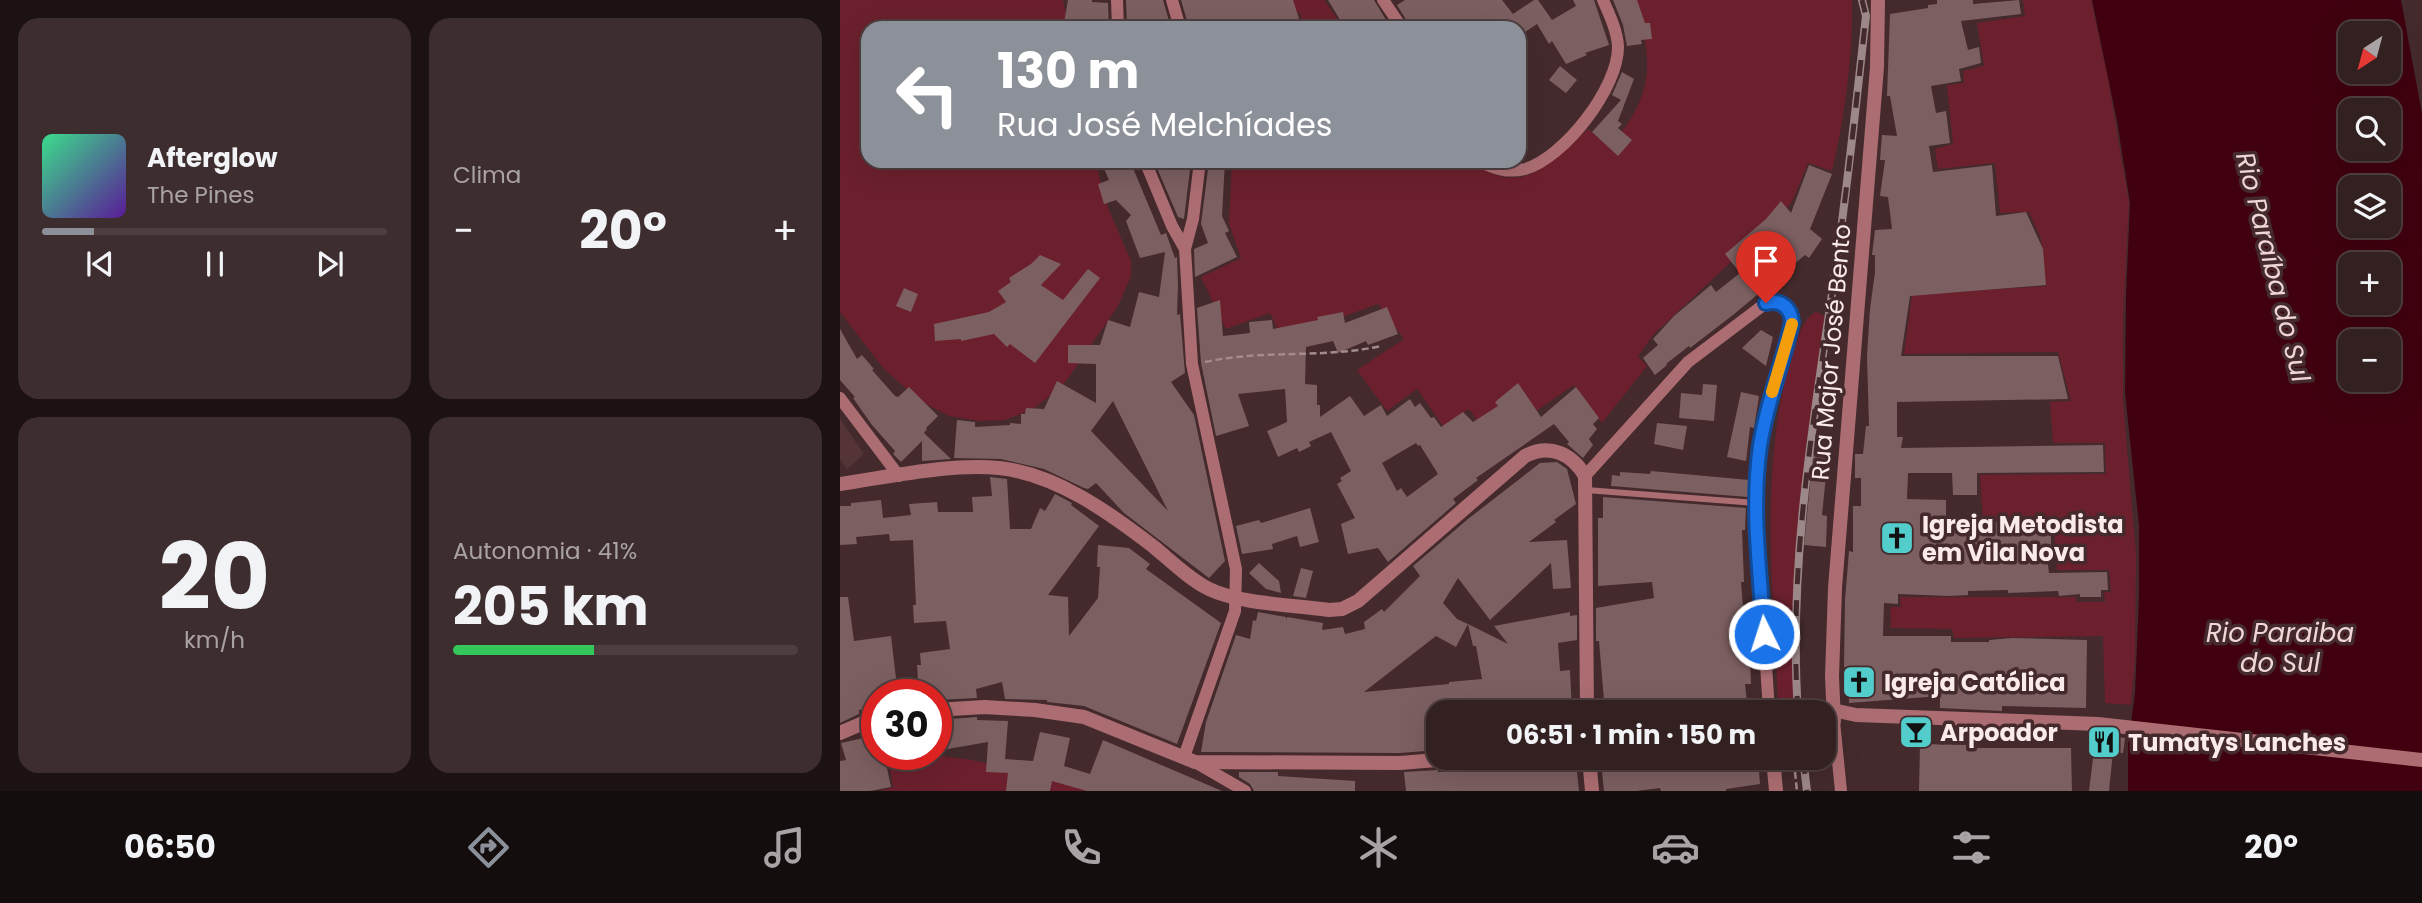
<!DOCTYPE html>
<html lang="pt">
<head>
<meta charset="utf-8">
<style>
	:root { --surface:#332021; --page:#3e2d2e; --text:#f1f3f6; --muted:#a9a3a5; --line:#4e3e3f; --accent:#8c9099 }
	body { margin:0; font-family:Poppins,sans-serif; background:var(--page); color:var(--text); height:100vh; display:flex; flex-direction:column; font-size:26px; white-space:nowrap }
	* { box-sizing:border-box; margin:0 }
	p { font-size:23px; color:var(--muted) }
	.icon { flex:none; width:38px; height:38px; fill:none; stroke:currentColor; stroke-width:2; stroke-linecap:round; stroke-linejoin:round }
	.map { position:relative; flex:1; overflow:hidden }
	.side { display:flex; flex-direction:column; gap:18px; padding:18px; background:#1c1212; width:840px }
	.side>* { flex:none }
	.hud { position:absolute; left:21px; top:21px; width:665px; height:147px; border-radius:21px; box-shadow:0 7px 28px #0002,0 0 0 2px var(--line); background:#8c9099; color:#fff; overflow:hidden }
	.needle { width:46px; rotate:216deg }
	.tools { position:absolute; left:1498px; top:21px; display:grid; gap:14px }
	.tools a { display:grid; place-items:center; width:63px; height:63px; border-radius:14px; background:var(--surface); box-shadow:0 7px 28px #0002,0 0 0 2px var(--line); font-size:35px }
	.speed { position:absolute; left:21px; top:679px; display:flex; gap:14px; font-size:35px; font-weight:700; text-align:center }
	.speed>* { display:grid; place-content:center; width:91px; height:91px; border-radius:50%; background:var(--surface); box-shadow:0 7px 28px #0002,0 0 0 2px var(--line); line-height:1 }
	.speed .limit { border:10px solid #d22; background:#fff; color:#111 }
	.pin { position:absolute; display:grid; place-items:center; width:60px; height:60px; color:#fff; margin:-72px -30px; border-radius:50% 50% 50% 0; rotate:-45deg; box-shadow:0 0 7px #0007 }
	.pin .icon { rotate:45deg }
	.me { position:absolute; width:77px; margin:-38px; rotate:356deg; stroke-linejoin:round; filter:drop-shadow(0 0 5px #0008) }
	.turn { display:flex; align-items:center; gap:24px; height:147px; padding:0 21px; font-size:32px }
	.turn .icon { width:91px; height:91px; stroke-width:2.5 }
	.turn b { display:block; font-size:49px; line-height:60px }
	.big { font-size:52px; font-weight:700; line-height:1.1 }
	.side .card { flex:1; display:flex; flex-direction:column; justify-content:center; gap:10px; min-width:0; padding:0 24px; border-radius:21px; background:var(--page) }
	.side .dial { align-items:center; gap:0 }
	.dial b { font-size:91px; line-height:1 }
	.song { display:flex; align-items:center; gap:21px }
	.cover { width:84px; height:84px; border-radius:10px; background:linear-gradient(135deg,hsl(150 70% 55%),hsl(270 70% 35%)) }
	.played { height:7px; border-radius:4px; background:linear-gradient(90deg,var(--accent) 15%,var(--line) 15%) }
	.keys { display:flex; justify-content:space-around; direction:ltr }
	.heat { display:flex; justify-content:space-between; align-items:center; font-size:38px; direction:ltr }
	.charge { height:10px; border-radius:5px; background:linear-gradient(90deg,#34c759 41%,var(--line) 0) }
	.side .tiles { flex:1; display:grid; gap:18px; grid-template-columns:repeat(2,1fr) }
	.trip { position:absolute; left:586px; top:700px; width:410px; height:70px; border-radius:21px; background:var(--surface); box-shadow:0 7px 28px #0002,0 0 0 2px var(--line); font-weight:700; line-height:70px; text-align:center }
	.menu { display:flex; height:112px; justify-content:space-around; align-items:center; background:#140d0d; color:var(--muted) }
	.menu .icon { width:49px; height:49px }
	.menu .active { color:var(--accent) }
	.menu b { font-size:32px; color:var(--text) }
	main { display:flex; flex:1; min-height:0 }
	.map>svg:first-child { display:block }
</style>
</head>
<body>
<main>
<section class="side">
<div class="tiles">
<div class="card">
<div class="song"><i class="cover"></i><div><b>Afterglow</b><p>The Pines</p></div></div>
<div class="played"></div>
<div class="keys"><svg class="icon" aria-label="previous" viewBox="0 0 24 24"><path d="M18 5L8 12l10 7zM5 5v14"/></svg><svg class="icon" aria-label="pause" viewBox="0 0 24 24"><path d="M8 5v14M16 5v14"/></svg><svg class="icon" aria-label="next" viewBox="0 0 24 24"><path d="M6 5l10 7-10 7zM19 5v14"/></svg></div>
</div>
<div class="card"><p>Clima</p>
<div class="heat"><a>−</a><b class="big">20°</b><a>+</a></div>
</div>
<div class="card dial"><b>20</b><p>km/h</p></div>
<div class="card"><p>Autonomia · 41%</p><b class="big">205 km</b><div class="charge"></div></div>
</div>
</section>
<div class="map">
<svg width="1582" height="791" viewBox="0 0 1582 791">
	<rect width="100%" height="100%" fill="#442a2c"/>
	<polygon fill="#543437" points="0,419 24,454 7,469 0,459"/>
	<g fill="#6c202d">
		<polygon points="0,0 223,0 229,28 28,28 28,161 255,161 269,210 291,261 291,276 278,306 229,377 220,388 193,409 165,420 140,421 109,416 80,401 44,369 0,312"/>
		<polygon points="381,0 484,0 504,28 462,28 460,12 400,28 391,28"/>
		<path d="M794,0H1012C1013,57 1005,115 992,171L968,163L953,200L943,213L814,334L798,356L807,366L762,423L734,385L652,441L629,409L603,426L577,389L547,411L517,370L564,339L538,304L442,339L430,313L386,329L361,277L401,258L389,224L392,161H629C684,199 706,165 748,129L769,147C814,97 815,62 794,0Z"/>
		<polygon points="1183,0 1251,0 1268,79 1289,203 1283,317 1283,401 1296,554 1295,658 1291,705 1265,703 1263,636 1114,638 1112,629 1051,628 1050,607 1061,607 1060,597 1236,597 1237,602 1265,602 1264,592 1271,592 1269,570 1217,570 1213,520 1143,520 1140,475 1266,474 1265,443 1213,443 1210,402 1231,401 1218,352 1064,354 1072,295 1206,286 1201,239 1189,212 1160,213 1155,163 1098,169 1095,149 1113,144 1107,85 1124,83 1123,71 1144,66 1137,23 1185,16"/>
		<path d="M976,312L983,315L984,319L964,463L954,573L956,696L941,704L938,702C933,591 918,453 955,347C959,335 964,317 976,312Z"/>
		<polygon points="102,756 132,760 258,791 41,791 53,787 49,763"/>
	</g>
	<path fill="#40000f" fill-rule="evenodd" d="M1252,0H1561L1582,114V791H1288V745L1295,693L1299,597V525L1285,393L1286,295L1290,203L1277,121ZM1510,33H1549V72H1510ZM1510,110H1549V149H1510ZM1510,187H1549V226H1510ZM1510,264H1549V303H1510ZM1510,341H1549V380H1510Z"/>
	<g fill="#7c5f61" fill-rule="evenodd">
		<polygon points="228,0 252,0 252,2 268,3 269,28 223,28"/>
		<polygon points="286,0 323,0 331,28 287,28"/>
		<polygon points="341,0 453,0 462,28 398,28 407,19 360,28 349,28"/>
		<polygon points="488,0 534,0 551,28 505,28"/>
		<polygon points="565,0 662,0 673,14 694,0 698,0 712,20 736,6 733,0 754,0 769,45 745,53 747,55 726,64 712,41 709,44 697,24 679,36 679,28 571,28 557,5"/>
		<polygon points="773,0 797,0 805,23 810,23 812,39 801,40 802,44 787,46 783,25"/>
		<polygon points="1097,0 1133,0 1133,4 1179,0 1181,14 1121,21 1128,50 1139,47 1141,63 1119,69 1121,81 1091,86 1096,113 1106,111 1110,143 1089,146 1093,172 1152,165 1156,216 1186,212 1203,249 1206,285 1070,296 1061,356 1218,356 1228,399 1057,402 1057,437 1063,437 1061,448 1263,445 1264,472 1137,473 1137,495 1113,495 1112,473 1068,473 1067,499 1106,500 1106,522 1211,522 1211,547 1206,547 1209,573 1267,572 1268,590 1261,590 1261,597 1240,597 1240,594 1219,596 1218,591 1168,593 1168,590 1128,591 1128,595 1109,596 1058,594 1058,604 1044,603 1043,636 1111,636 1111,642 1149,642 1149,640 1172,638 1247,640 1246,708 1162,706 1162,711 1100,708 1100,696 1009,703 1008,667 1004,667 1005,600 1009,551 1013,552 1013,506 1021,506 1021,478 1015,478 1015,454 1023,454 1026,426 1029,426 1027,356 1030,309 1035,272 1035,255 1032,255 1035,230 1052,229 1048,197 1040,196 1045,160 1040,160 1042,135 1057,136 1050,96 1047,96 1050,14 1088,8 1088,5 1097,4"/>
		<polygon points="720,66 737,80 726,93 709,80"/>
		<polygon points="782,72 794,79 778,121 782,124 778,128 792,140 778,156 752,132 781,100 772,95"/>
		<path d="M271,161H290L321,235L326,233L335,258L337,257L338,285L337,315L340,314L345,373L331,382L354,415L385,561L369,578L284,513L256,483L248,489L244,488L204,469L161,459L114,458L117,420L135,422V427L170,425V423L181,424V414H185L186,408L204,409L217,381L256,403V364L228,363V345H260L268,320L290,327L299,292L319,297L325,252L300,258L286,221L291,215L276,200L264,204L258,184L269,180L262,164ZM273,401L328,511L251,431Z"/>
		<polygon points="314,161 351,161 344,219 338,217"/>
		<polygon points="369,161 385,161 382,216 389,231 385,233 397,257 355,277 354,249 368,243 361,224"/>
		<polygon points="969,165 992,174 970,229 982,239 969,258 965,255 893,315 850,348 849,346 826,364 827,365 815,375 803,358 818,345 813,339 834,316 871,285 876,292 900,273 885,254 926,219 941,201 951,213"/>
		<polygon points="200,255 221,264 201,285 223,300 248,269 260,278 195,363 170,344 167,347 154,334 121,341 121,339 95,341 94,324 149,312 166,302 158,291 171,282 169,278 191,264"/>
		<polygon points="64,288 78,294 71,312 56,306"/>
		<path d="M380,300L383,336L410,333L409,322L432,320L433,329L478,320L477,317L503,312L505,323L547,307L558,334L528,345L526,341L498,353L493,341L466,347L465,384L477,385V405H480V417L510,396L524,416L541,405L547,416L570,399L575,407L580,403L591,418L594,417L601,427L623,412L633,422L658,406L655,402L678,383L701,417L736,387L759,418L753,424L757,429L749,439L753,445L743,458L727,444L729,442L714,424L636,478L638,480L613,499L616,503L548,562L538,548L508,554L501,524L515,518L497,484L502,481L500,478L511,471L491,432L469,442L471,446L459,452L457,448L438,457L427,431L447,422L445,389L398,394L409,426L376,436L361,363L357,308ZM576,443L578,446L580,445L598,474L567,497L561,488L557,491L542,463Z"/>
		<polygon points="0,329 17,359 22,355 34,369 32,370 55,396 58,397 69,387 98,416 86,428 87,429 84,433 111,459 82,461 82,441 61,462 53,454 55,451 32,425 13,398 15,397 0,380"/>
		<polygon points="921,330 933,337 926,366 902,348"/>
		<polygon points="863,384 877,385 874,421 839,418 841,393 862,395"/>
		<polygon points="901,392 919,396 914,428 910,427 906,461 887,457"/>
		<polygon points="817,423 847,426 843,450 814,444"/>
		<polygon points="973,454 988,456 982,515 987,516 986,547 964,545"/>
		<polygon points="717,462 727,469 736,504 714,520 716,522 689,542 727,540 731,588 713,589 711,563 650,620 618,578 603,603 617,619 628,624 616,647 596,636 524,692 609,684 609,682 642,679 636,646 633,646 628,624 668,644 654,626 730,612 730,616 737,615 737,640 718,643 720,671 730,670 732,712 598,712 598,750 560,753 361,752 366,722 396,635 410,639 413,620 416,621 418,612 446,617 447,620 447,617 483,623 482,630 503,627 505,634 525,629 524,622 542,609 544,612 580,576 573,566 628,519 700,463"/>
		<polygon points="811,471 909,480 908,497 771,486 772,475 780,476 780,472 810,474"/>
		<polygon points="150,477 167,479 170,529 191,529 200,508 205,511 215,494 232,503 231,505 259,526 208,595 228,597 229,636 258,598 260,567 257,567 258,545 289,548 310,564 306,569 381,623 337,744 244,706 207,702 207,700 165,699 162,682 136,689 137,698 96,700 96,695 79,695 77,665 81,665 80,653 110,649 106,621 74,623 73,605 76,605 73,540 50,541 49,534 16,537 17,544 0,545 0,506 11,506 11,503 41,500 43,518 71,515 69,504 97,502 98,512 133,512 132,497 152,496"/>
		<polygon points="763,497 906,508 905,530 902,530 904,582 901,582 905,631 908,631 910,655 911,684 905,684 908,712 765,712 759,641 756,641 756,608 814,598 812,582 758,586 758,518 763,518"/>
		<polygon points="470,508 479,542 460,547 457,536 432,544 433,549 402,554 396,526 419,520 421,523"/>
		<polygon points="419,563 439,581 441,593 426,589 409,573"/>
		<polygon points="461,568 473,571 466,598 453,596"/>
		<polygon points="0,597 8,597 14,641 51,636 58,695 37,695 37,707 19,710 19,714 0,723"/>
		<polygon points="137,717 137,720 168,721 165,759 193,761 200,732 230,738 224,766 250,774 263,740 382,791 247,791 212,781 210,791 166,791 168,773 146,772 148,742 96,751 96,720"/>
		<polygon points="1256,734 1285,738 1283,753 1273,752 1269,791 1249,791"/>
		<polygon points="37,735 37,754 44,754 51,787 30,791 0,791 0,761 6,760 1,743"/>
		<polygon points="1080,744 1132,745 1132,748 1231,748 1232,791 1079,791"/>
		<polygon points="786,758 918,758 920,784 886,789 886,791 821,791 820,788 796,791 764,791 761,761"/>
		<polygon points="736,763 739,791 566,791 564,772 598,770 598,772 625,771"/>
		<polygon points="399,772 438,772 438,776 515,781 515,791 414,791 410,784 399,777"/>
	</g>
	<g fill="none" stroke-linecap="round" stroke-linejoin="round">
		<g stroke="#a18b8c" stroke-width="2.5" stroke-dasharray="7 3.5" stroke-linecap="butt">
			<path d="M365,362C426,349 481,359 541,346"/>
			<polyline points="955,772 957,791"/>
		</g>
		<polyline stroke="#ac6d72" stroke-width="6" points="746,490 916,503"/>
		<g stroke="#ac6d72" stroke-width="12">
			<polyline points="277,0 278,28"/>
			<polyline points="332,0 340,28"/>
			<polyline points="543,0 562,28"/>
			<polyline points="305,161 332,226 345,249 352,364 396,569 395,611 344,757"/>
			<path d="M639,161C654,169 668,173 685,169C724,158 779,87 778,46C777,30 769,14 763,0"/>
			<polyline points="345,249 353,219 360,161"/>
			<polyline points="0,398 59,476"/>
			<path d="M745,476L848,362L926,303C940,299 951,307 952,322L924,423L916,503L929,712"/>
			<polyline points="994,721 1001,791"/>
			<polyline points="355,762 405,791"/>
		</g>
		<g stroke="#ac6d72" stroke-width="14">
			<path d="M0,484C49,477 110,463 159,468C216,474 270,513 314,547C331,561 349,579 369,589C400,604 454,605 489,610L502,609L518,601L685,456C710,443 732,454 745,476L747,712"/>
			<polyline points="96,710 144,707 195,710 244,717 355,762 560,763 621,758"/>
			<polyline points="946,712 979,707 1016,715 1258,724 1582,760"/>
			<polyline points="994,721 992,677 995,588 1037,67 1038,0"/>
			<polyline points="0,733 37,717"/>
			<polyline points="749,758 752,791"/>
			<polyline points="933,758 936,791"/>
			<polyline points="934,769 949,758"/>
		</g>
		<g stroke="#9d8889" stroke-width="8">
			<g id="rail">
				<path d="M958,712C948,567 973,423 994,280C1007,192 1016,104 1026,16L1022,0"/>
				<polyline points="963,758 967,791"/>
			</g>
		</g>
		<use href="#rail" stroke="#442a2c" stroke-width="5" stroke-dasharray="16" stroke-linecap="butt"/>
	</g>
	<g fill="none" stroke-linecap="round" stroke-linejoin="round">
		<g stroke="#114b97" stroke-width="18">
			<path id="route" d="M924,634C920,572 911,508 920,446C926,404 943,364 952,322C951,307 940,299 926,303"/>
		</g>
		<use href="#route" stroke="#1a73e8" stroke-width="12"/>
		<polyline stroke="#f59e0b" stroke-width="12" points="932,392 952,324"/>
	</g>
	<defs>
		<g id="church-square" transform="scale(1.75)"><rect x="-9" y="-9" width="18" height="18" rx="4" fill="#52cdcc" stroke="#442a2c"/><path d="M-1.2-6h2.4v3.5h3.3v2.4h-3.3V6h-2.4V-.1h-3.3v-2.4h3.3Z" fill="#111"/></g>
		<g id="bar-square" transform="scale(1.75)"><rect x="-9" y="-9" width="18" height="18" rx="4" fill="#52cdcc" stroke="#442a2c"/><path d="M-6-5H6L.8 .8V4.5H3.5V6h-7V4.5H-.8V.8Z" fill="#111"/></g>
		<g id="restaurant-square" transform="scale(1.75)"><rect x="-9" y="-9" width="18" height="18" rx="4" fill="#52cdcc" stroke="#442a2c"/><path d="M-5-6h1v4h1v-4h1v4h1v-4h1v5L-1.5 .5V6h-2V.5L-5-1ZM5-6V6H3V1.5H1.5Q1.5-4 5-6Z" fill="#111"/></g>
	</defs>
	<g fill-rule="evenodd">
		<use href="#church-square" x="1057" y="538"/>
		<use href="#church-square" x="1019" y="682"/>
		<use href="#bar-square" x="1076" y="732"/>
		<use href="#restaurant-square" x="1264" y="742"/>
	</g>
	<g text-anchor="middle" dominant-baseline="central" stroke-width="7" stroke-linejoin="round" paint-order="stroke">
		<g font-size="24" fill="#fbeaea" stroke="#442a2c">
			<text transform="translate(991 352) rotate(-85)">Rua Major José Bento</text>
		</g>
		<g font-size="24" font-weight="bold" fill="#fbeaea" stroke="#442a2c" text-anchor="start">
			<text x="1082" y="524">Igreja Metodista<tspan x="1082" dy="28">em Vila Nova</tspan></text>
			<text x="1044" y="682">Igreja Católica</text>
			<text x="1100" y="732">Arpoador</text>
			<text x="1288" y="742">Tumatys Lanches</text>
		</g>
		<g font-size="26" font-style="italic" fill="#f1d6d8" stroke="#442a2c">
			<text transform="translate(1433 267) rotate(76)">Rio Paraíba do Sul</text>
			<text x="1440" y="633">Rio Paraiba<tspan x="1440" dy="30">do Sul</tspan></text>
		</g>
	</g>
</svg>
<div class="tools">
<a><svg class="needle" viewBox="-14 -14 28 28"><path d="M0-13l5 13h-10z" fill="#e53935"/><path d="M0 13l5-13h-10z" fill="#a9a3a5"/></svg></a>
<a><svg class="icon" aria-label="search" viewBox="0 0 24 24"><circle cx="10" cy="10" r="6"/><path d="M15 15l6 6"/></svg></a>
<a><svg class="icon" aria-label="layers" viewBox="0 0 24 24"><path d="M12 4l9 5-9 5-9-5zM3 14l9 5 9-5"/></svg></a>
<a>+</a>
<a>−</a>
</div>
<div class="speed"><div class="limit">30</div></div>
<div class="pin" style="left:926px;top:303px;background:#d93025"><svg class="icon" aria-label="arrive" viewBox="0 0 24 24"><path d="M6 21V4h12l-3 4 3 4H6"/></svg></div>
<svg class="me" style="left:924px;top:634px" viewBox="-20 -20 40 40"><circle r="17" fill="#1a73e8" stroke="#fff" stroke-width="3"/><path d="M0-11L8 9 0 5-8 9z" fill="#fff"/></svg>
<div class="trip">06:51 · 1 min · 150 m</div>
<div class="hud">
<div class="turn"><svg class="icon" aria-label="left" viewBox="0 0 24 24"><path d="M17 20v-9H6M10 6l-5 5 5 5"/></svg><div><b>130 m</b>Rua José Melchíades</div></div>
</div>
</div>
</main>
<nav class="menu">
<b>06:50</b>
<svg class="icon active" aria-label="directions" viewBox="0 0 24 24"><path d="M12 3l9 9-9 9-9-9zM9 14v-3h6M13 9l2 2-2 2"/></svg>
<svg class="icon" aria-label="music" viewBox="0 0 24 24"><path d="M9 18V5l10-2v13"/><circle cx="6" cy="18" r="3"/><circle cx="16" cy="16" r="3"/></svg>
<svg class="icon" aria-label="phone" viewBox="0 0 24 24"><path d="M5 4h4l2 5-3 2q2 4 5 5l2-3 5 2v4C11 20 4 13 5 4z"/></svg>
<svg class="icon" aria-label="climate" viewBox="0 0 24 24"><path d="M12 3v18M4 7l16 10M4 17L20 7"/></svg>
<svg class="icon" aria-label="car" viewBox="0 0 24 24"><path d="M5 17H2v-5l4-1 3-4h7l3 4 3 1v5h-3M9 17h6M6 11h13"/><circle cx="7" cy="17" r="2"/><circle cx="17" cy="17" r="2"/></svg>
<svg class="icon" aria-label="filters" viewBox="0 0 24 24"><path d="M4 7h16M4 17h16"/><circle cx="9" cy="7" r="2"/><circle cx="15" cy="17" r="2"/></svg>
<b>20°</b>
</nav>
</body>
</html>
